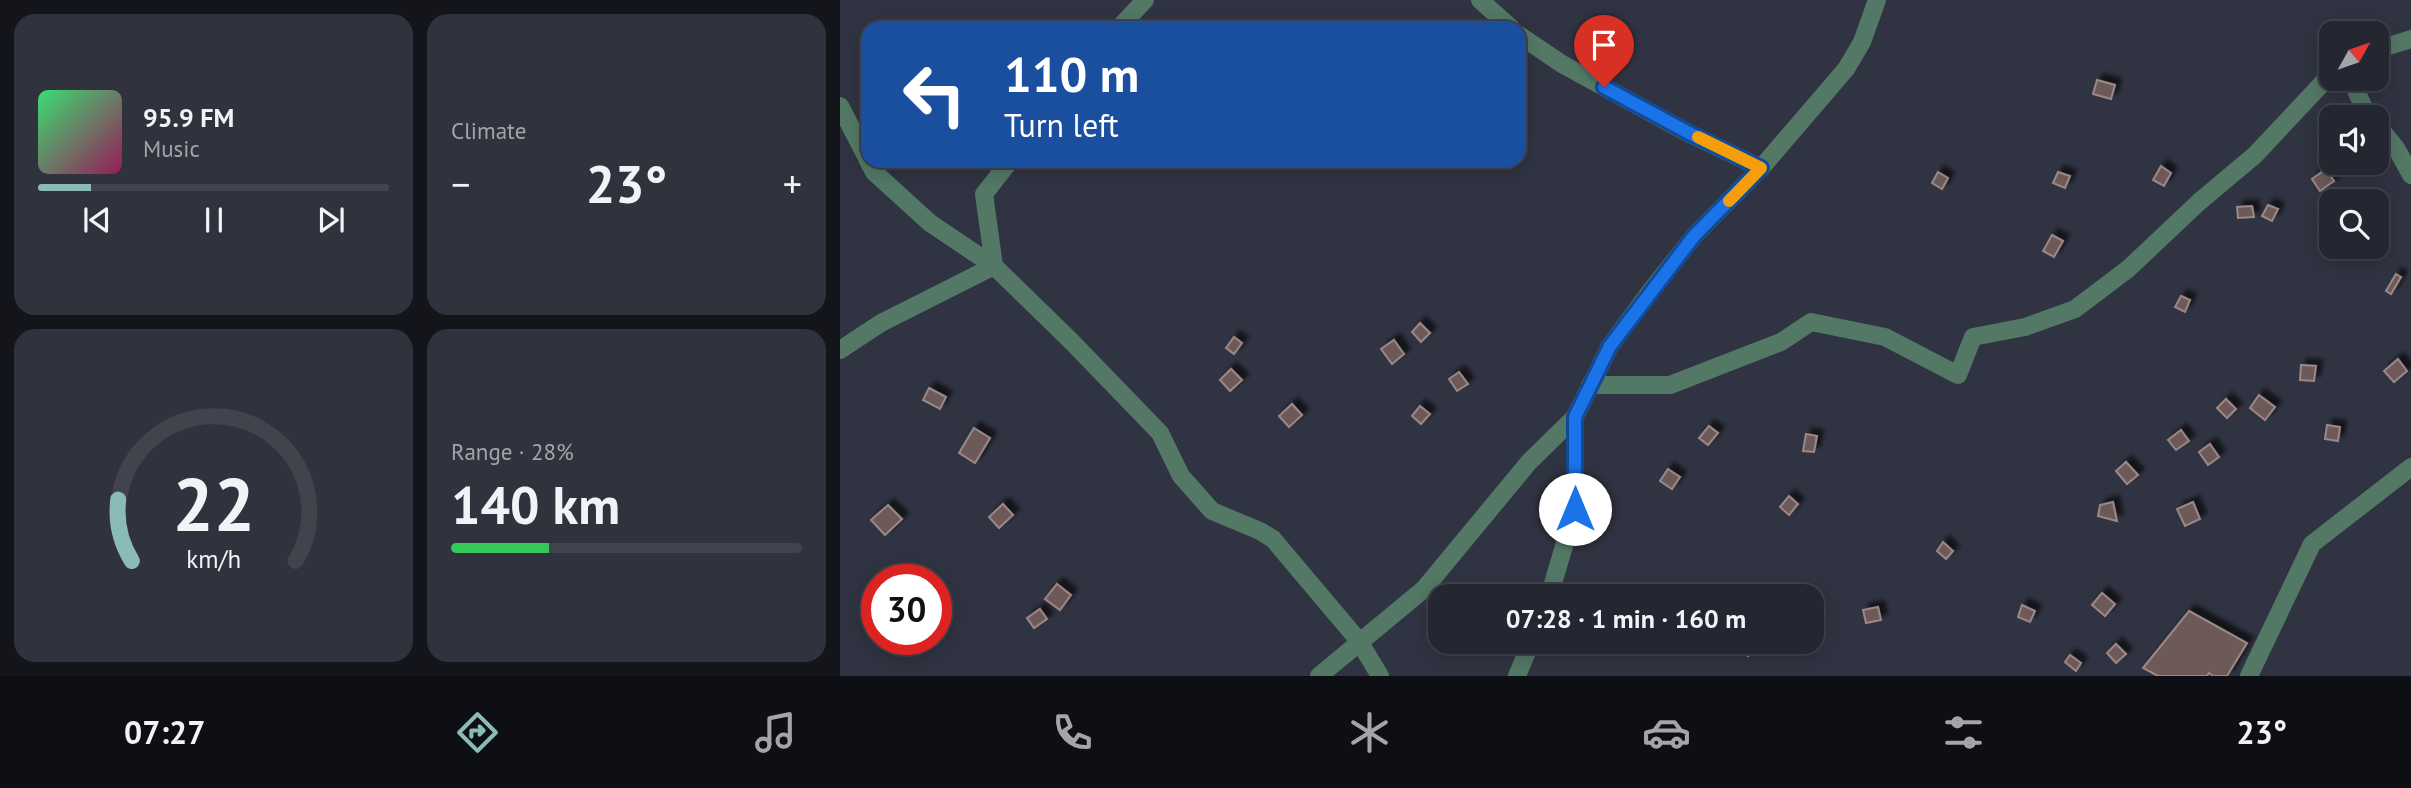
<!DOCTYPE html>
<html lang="en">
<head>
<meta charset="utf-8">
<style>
	:root { --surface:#242631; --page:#30323d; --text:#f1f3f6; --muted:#a3a5ab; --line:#41434d; --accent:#8bbbb9 }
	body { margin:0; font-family:"PT Sans",sans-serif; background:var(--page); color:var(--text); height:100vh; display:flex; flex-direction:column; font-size:26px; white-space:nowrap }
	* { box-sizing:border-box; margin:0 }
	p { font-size:23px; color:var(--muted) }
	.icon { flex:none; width:38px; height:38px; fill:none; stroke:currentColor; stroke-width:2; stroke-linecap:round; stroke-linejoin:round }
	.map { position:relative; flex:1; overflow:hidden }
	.panel { display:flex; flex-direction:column; gap:14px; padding:14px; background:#14151b; width:840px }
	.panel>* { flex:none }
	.top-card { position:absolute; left:21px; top:21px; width:665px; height:147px; border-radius:21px; box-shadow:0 4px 18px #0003,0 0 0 2px var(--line); background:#1a4fa0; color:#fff; overflow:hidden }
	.needle { width:46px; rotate:50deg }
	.tools { position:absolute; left:1479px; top:21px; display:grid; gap:14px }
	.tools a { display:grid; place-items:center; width:70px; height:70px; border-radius:14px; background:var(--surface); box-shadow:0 4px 18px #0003,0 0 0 2px var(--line); font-size:35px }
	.speed { position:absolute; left:21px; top:564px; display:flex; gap:14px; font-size:35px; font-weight:700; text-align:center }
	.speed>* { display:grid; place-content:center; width:91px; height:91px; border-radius:50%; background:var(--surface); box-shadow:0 4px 18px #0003,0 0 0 2px var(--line); line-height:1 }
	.speed .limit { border:10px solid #d22; background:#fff; color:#111 }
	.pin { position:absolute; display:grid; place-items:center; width:60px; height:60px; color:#fff; margin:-72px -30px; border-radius:50% 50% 50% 0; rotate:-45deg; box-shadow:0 0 7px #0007 }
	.pin .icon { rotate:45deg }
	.me { position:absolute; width:77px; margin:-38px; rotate:0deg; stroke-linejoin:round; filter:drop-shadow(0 0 5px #0008) }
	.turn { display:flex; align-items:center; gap:24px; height:147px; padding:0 28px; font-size:32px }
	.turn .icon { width:91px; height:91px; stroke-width:2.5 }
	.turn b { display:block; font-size:49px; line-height:60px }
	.big { font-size:52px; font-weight:700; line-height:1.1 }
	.panel .card { flex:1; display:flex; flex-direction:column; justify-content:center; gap:10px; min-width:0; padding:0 24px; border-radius:21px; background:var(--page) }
	.panel .dial { align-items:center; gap:0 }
	.dial svg { height:182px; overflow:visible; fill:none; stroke:var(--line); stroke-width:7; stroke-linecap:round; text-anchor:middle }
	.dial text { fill:var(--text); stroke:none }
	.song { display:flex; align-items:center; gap:21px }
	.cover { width:84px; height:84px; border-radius:10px; background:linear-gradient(135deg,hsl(140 70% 55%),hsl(330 70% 35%)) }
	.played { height:7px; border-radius:4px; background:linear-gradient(90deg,var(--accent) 15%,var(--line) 15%) }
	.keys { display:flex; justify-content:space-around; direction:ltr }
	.heat { display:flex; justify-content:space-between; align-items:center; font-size:38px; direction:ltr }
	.charge { height:10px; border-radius:5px; background:linear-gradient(90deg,#34c759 28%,var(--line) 0) }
	.panel .tiles { flex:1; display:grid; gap:14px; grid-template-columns:repeat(2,1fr) }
	.trip { position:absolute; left:588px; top:584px; width:396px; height:70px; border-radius:21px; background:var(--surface); box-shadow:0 4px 18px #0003,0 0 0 2px var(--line); font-weight:700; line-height:70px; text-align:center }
	.tabs { display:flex; height:112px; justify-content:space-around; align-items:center; background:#0e0f14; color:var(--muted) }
	.tabs .icon { width:49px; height:49px }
	.tabs .on { color:var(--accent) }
	.tabs b { font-size:32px; color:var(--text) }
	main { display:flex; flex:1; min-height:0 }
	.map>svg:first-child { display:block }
</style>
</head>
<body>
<main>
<section class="panel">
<div class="tiles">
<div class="card">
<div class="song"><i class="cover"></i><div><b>95.9 FM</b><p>Music</p></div></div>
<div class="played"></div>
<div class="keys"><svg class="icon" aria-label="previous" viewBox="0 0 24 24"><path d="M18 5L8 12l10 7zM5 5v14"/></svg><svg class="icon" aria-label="pause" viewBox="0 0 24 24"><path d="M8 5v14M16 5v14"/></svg><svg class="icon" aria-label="next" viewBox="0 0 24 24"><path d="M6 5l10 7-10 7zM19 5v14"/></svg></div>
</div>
<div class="card"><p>Climate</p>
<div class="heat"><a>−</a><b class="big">23°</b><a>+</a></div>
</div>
<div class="card dial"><svg viewBox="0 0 100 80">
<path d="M14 69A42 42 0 1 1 86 69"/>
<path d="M14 69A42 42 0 0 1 8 42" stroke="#8bbbb9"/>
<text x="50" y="56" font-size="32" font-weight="700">22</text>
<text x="50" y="72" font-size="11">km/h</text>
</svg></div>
<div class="card"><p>Range · 28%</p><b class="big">140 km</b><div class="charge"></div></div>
</div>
</section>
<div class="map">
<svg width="1571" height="676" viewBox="0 0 1571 676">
	<defs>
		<filter id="shadow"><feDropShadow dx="6" dy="-6" stdDeviation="2" flood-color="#0009"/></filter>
	</defs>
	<rect width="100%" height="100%" fill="#303341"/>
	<g fill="#6d5a59" stroke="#9b8786" stroke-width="2" filter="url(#shadow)">
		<polygon points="1481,51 1491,55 1491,66 1478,61"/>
		<polygon points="1257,80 1275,85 1271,99 1253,94"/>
		<polygon points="1321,166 1331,173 1324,186 1313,180"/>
		<polygon points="1486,169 1494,181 1480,191 1472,179"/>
		<polygon points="1098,172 1108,178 1102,189 1092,183"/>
		<polygon points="1218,172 1230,176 1225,188 1213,183"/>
		<polygon points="1428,205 1438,209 1432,221 1422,216"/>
		<polygon points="1412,206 1414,217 1398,218 1397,207"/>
		<polygon points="1212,235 1223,241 1214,257 1203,251"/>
		<polygon points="1556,274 1561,277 1551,294 1546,291"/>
		<polygon points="1341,296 1350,300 1345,312 1335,307"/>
		<polygon points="580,323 590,333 581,342 572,332"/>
		<polygon points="394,337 402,343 394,354 386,348"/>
		<polygon points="554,340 564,354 552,364 541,349"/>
		<polygon points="1558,359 1567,371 1554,382 1544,371"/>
		<polygon points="1461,365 1476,366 1474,381 1460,380"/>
		<polygon points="391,369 402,380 390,391 380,380"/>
		<polygon points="619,372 628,384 617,391 609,379"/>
		<polygon points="89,388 106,397 100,409 83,400"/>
		<polygon points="1419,395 1435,407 1425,420 1410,408"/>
		<polygon points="1386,399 1396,409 1387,418 1377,408"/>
		<polygon points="452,404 462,415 449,427 439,416"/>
		<polygon points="580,406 590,414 581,424 572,416"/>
		<polygon points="1487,425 1500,427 1498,441 1485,439"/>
		<polygon points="869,426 878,433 868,445 859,438"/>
		<polygon points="134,428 150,438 135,463 119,453"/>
		<polygon points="1341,430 1349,441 1336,450 1328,440"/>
		<polygon points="966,434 977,436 974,452 963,451"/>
		<polygon points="1370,444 1379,457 1368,465 1359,452"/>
		<polygon points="1286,462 1298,475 1287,484 1276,471"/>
		<polygon points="828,469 840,477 832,489 820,481"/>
		<polygon points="949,496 958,504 949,515 940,507"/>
		<polygon points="1273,502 1277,521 1258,516 1260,505"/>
		<polygon points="1353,502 1360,519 1345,526 1337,509"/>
		<polygon points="163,504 173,515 159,528 149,517"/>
		<polygon points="48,505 62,519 45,535 31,520"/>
		<polygon points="1103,542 1113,551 1106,559 1097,551"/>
		<polygon points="217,584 231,595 220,610 205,599"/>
		<polygon points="1262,593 1275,604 1265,616 1252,605"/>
		<polygon points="1182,605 1195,611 1190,622 1178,617"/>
		<polygon points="1038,607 1041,620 1026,623 1023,610"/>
		<polygon points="200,609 207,619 194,628 187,618"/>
		<polygon points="1349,611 1407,643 1387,676 1373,676 1369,673 1367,676 1318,676 1303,668"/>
		<polygon points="905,642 914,642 919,649 908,656 901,645"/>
		<polygon points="1276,644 1286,654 1276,663 1267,653"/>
		<polygon points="1230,655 1241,663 1236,671 1225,662"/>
	</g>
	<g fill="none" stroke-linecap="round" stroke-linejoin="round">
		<g stroke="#537866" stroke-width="18">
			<polyline points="640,0 671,28"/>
			<polyline points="279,28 305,0"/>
			<polyline points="679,35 722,64 848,133 921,168"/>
			<polyline points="1536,50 1571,39"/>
			<polyline points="1511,79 1523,106 1532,117"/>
			<polyline points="0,106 28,160"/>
			<polyline points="1536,123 1556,148 1571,175"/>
			<polyline points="28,161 34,172 90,223 154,266 231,341 320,433 341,476 372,511 420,531 433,539 519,641 540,676"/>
			<polyline points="0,350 41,323 154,266 144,194 170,161"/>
			<polyline points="750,385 830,385 941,342 971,322 1045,337 1118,375 1133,337 1185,327 1235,309 1288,269 1359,202 1415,155 1491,74"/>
			<polyline points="709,597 735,509 735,417"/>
			<polyline points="479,676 584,589 689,462 735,417 770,346 809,293 854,236 921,168 1006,69 1022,42 1037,0"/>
			<polyline points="677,676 691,642"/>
			<polyline points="1409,676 1472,544 1571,467"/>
		</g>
	</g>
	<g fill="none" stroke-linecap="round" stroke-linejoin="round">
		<g stroke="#114b97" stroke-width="18">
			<polyline id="route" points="735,509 735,417 770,346 854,236 921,168 849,133 764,87"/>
		</g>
		<use href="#route" stroke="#1a73e8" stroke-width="12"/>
		<polyline stroke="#f59e0b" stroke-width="12" points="858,137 921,168 889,201"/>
	</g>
</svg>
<div class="tools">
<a><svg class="needle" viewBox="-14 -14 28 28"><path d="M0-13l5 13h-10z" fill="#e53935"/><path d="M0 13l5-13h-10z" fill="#a3a5ab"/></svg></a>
<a><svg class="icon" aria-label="sound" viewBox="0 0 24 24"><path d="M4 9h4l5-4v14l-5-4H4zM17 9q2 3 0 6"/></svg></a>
<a><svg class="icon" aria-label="search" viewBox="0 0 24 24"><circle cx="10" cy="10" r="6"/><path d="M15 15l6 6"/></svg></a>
</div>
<div class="speed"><div class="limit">30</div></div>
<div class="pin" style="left:764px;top:87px;background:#d93025"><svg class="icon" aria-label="arrive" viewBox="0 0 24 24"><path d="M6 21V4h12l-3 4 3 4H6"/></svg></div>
<svg class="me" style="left:735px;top:509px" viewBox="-20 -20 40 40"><circle r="19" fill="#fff"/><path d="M0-13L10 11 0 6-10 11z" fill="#1a73e8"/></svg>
<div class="trip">07:28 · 1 min · 160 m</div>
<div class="top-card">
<div class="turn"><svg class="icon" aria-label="left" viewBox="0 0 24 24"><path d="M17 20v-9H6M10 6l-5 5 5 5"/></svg><div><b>110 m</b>Turn left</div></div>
</div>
</div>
</main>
<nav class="tabs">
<b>07:27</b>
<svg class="icon on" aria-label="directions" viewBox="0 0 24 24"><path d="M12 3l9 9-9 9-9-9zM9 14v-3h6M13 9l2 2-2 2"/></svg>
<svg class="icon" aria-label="music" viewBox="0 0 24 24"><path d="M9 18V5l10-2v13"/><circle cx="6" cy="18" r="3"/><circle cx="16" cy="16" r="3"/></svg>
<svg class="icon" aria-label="phone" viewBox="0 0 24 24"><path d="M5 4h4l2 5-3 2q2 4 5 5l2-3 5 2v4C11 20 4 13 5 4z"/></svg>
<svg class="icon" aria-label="climate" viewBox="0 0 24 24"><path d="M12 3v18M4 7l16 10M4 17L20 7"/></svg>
<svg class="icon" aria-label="car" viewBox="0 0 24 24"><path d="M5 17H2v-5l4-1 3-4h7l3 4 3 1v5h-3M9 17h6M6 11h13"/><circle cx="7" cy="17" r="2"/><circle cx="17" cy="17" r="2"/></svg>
<svg class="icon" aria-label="filters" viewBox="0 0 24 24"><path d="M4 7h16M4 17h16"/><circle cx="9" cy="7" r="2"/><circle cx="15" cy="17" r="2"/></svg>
<b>23°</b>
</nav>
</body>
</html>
